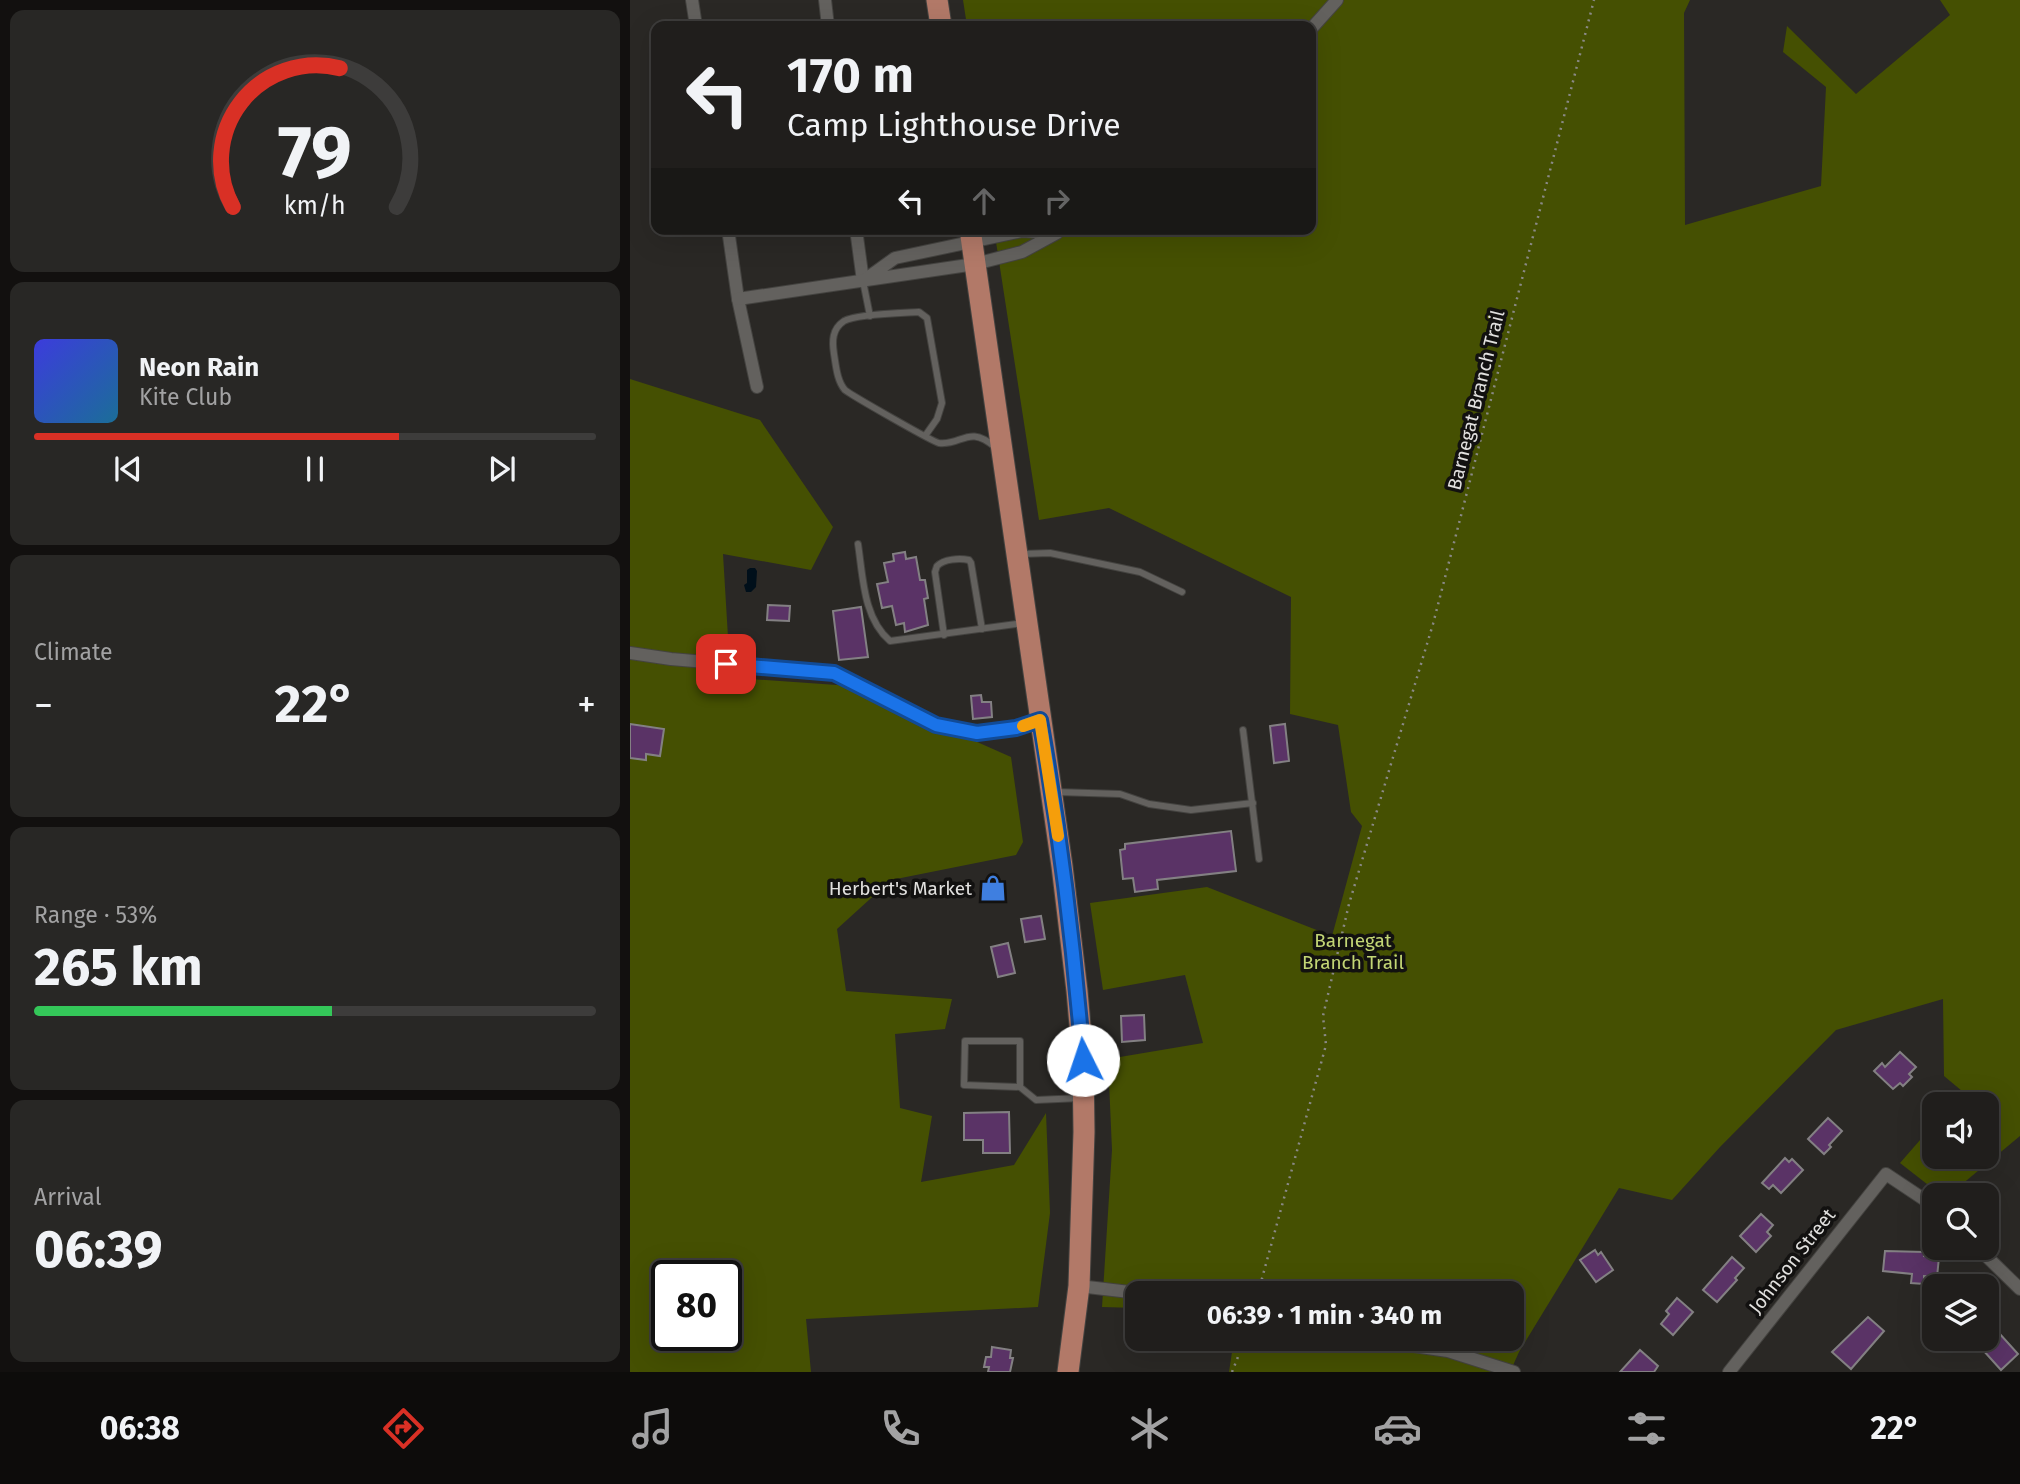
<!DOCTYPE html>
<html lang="en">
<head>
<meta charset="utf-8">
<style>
	:root { --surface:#201e1c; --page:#282725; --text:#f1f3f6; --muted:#a2a2a3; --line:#3d3c3b; --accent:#d93025 }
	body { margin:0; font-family:"Fira Sans",sans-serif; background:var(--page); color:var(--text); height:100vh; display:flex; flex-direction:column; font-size:26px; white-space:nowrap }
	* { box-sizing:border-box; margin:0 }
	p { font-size:23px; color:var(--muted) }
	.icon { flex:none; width:38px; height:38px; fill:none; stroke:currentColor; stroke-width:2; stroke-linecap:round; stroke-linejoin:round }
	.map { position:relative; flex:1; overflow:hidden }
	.drawer { display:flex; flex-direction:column; gap:10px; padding:10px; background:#12100f; width:630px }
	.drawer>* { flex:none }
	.top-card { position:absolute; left:21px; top:21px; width:665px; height:214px; border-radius:14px; box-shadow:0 7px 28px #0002,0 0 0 2px var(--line); background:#201e1c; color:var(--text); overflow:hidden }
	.controls { position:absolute; left:1292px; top:1092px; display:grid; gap:14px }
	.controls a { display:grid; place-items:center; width:77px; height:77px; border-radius:14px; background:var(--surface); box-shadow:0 7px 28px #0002,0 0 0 2px var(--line); font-size:35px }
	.speed { position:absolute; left:21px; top:1260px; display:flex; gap:14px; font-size:35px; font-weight:700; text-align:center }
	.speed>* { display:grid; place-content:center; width:91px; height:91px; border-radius:50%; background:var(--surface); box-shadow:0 7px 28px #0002,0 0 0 2px var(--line); line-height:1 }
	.speed .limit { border:4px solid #111; border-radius:10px; background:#fff; color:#111 }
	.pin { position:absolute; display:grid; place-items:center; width:60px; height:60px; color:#fff; margin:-30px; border-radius:14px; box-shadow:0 4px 10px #0006 }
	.me { position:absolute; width:77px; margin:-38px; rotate:356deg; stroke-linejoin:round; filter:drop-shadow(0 0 5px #0008) }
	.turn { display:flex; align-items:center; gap:24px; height:147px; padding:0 21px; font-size:32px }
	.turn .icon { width:91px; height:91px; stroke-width:2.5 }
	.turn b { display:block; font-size:49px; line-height:60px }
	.lanes { display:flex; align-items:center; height:66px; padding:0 21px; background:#0003; justify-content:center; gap:35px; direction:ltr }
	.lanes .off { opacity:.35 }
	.big { font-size:52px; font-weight:700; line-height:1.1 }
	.drawer .widget { flex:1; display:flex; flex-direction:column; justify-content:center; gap:10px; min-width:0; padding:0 24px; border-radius:14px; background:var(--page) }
	.drawer .dial { align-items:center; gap:0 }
	.dial svg { height:182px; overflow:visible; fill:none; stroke:var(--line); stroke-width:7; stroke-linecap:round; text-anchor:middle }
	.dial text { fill:var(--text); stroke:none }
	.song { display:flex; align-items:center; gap:21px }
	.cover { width:84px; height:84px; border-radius:10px; background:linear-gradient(135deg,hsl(240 70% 55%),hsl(200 70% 35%)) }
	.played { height:7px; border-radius:4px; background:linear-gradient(90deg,var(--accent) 65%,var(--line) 65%) }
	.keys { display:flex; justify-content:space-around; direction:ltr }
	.heat { display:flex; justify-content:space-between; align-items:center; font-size:38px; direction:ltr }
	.charge { height:10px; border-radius:5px; background:linear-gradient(90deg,#34c759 53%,var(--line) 0) }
	.trip { position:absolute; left:495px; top:1281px; width:399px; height:70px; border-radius:14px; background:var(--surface); box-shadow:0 7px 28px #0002,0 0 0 2px var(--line); font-weight:700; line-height:70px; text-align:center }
	.dock { display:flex; height:112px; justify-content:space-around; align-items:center; background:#0d0c0b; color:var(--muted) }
	.dock .icon { width:49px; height:49px }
	.dock .current { color:var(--accent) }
	.dock b { font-size:32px; color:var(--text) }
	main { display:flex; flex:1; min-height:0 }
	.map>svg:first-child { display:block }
</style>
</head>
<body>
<main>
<section class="drawer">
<div class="widget dial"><svg viewBox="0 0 100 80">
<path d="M14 69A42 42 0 1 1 86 69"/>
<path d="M14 69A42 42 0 0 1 61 8" stroke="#d93025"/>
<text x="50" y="56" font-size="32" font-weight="700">79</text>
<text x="50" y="72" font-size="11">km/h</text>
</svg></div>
<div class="widget">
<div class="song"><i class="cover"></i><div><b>Neon Rain</b><p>Kite Club</p></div></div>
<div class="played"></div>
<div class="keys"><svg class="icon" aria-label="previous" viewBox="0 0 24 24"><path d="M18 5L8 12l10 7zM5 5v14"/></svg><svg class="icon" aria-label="pause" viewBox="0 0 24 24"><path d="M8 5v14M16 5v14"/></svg><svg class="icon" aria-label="next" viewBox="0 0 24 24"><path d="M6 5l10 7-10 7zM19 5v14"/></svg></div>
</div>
<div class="widget"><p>Climate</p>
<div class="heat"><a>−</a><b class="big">22°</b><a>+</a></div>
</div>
<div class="widget"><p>Range · 53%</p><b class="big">265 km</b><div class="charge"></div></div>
<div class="widget"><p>Arrival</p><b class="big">06:39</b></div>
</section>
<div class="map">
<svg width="1390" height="1372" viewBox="0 0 1390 1372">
	<rect width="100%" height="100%" fill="#2a2825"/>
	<g fill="#455002" fill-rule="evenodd">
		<polygon points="333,0 1060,0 1054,13 1055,225 1191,186 1196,87 1153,52 1157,26 1226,94 1320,15 1310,0 1390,0 1390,1136 1319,1195 1311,1195 1270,1163 1304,1124 1304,1157 1356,1157 1356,1104 1321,1104 1332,1091 1314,1076 1313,999 1206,1030 1090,1147 1042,1200 989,1188 889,1352 880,1372 599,1372 604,1339 882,1339 882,1293 508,1293 507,1308 472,1307 482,1150 478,1059 573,1043 555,975 473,990 460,903 577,887 702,936 732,826 721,812 708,725 660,714 661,597 479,508 409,520 364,229 681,229 681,26 337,26"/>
		<path d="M0,379L130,420L203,527L181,570L93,554L98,637L76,676L221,686L381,757L393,842L386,855L261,880L207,929L216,991L322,999L315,1029L265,1034L270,1108L302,1116L291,1182L384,1165L416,1113L420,1213L408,1307L176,1319L181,1372H0ZM37,1276H96V1335H37Z"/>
	</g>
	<polygon fill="#000f1a" points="120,568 125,568 127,571 126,587 121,592 116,592 114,585 117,583 117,570"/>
	<g fill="#5a3366" stroke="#838083" stroke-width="2">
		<polygon points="275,552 276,559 286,557 290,580 295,580 298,598 294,599 298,625 275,632 274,623 266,625 262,606 252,608 247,584 258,582 254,563 264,561 263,554"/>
		<polygon points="138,605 160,606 159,621 137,620"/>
		<polygon points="231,607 238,657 209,660 203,611"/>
		<polygon points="351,695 352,702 361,702 362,717 343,719 341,696"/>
		<polygon points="0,724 34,729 30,756 16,754 16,760 0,758"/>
		<polygon points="655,724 659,761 644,763 640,726"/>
		<polygon points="601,831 606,871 527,880 528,889 505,892 503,878 493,879 490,850 495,849 495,844"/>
		<polygon points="411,916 415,939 395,942 391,919"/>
		<polygon points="378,943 385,973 368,977 361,947"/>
		<polygon points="514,1015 515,1040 492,1042 491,1016"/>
		<polygon points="1270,1052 1286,1067 1279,1074 1282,1077 1273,1086 1270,1083 1263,1089 1244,1071 1252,1063 1255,1067"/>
		<polygon points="379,1112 380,1153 353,1153 353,1140 334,1140 334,1113"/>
		<polygon points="1198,1118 1212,1131 1199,1145 1201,1147 1194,1154 1178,1139"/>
		<polygon points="1155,1158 1159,1162 1162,1159 1173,1170 1151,1193 1143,1185 1139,1189 1132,1183"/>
		<polygon points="1131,1214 1143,1225 1137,1232 1141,1236 1126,1252 1110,1236"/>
		<polygon points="965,1250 968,1255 971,1252 983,1270 966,1282 950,1260"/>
		<polygon points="1255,1251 1294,1252 1294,1256 1309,1257 1307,1277 1294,1276 1294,1284 1281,1283 1282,1274 1253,1271"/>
		<polygon points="1102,1257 1114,1268 1105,1278 1107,1280 1087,1302 1073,1290"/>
		<polygon points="1047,1298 1063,1312 1043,1335 1031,1324 1039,1314 1036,1311"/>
		<polygon points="1238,1317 1254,1331 1221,1369 1202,1352"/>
		<polygon points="1356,1329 1364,1338 1369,1333 1388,1354 1371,1370 1343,1339 1356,1339"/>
		<polygon points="362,1347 381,1350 380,1358 383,1358 380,1372 358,1372 359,1367 354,1367 356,1357 361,1357"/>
		<polygon points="1010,1350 1028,1366 1024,1372 990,1372"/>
	</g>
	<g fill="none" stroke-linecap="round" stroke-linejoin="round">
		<g stroke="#444340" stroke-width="8">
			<g id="service">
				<polyline points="233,281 240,316"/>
				<path d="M295,436L307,419L312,403L297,318L289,312C273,313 226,314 214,321C202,329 202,341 204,354C206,366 207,381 215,390C221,395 303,442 309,443C332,446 338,424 365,447"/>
				<path d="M228,544C233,576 233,618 260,641L394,623"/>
				<polyline points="391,554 420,553 510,572 552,592"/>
				<path d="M314,635L305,572L307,566C314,559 329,558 339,560L341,563L352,629"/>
				<polyline points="613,730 629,859"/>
				<polyline points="427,792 490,794 519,804 561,810 623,803"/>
				<polyline points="390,1087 390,1041 335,1041 334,1085 390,1087 406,1100 451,1098"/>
			</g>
		</g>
		<g stroke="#444340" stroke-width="14">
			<g id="minor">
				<polyline points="62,0 66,26"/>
				<polyline points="195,0 198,26"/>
				<polyline points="681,29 707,0"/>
				<polyline points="98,229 108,299 127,387"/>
				<polyline points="226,229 233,281"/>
				<polyline points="108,299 345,264 392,252 427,233 392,231 265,258 233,281"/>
				<polyline points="0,653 41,659 204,673 305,725 347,733 386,728 410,720"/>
				<polyline points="1348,1248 1390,1289"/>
				<polyline points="449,1286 508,1293"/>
				<polyline points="736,1339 818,1351 884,1372"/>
				<polyline points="1099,1372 1256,1174 1304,1206"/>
			</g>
		</g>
		<g stroke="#444340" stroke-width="23">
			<g id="trunk">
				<polyline points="307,0 311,26"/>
				<polyline points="340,229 432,866 447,991 453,1060 454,1132 449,1286 438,1372"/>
			</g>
		</g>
		<g stroke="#8a8986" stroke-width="2.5" stroke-dasharray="2 5" stroke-linecap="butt">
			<polyline points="628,1293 696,1045 693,1016 719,904 803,624 964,0"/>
			<polyline points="602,1372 615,1339"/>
		</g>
		<use href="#service" stroke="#63615e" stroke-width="6"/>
		<use href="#minor" stroke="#63615e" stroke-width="12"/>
		<use href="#trunk" stroke="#b27968" stroke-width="21"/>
	</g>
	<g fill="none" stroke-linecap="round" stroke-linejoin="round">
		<g stroke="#114b97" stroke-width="18">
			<path id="route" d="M96,664L204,673L306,725L347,733L386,728L410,720C430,833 444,947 453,1060"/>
		</g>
		<use href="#route" stroke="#1a73e8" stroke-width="12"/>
		<polyline stroke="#f59e0b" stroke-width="12" points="393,726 410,720 428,836"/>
	</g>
	<defs>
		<g id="shop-bare" transform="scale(2.1)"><path d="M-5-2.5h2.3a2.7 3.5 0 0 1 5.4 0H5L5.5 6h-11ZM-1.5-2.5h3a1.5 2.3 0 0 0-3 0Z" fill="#3f7fe0" stroke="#121110" stroke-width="2.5" paint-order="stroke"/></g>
	</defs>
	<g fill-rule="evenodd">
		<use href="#shop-bare" x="363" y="888"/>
	</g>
	<g text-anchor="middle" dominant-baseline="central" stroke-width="7" stroke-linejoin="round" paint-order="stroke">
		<g font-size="19" fill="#e1e0de" stroke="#121110">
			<text transform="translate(846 400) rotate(-76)">Barnegat Branch Trail</text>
			<text transform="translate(1162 1261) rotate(-52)">Johnson Street</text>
		</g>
		<g font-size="19" fill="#e1e0de" stroke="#121110" text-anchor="end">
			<text x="342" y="888">Herbert's Market</text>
		</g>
		<g font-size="19" fill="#c3d675" stroke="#121110">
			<text x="723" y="940">Barnegat<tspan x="723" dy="22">Branch Trail</tspan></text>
		</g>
	</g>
</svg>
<div class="controls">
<a><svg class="icon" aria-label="sound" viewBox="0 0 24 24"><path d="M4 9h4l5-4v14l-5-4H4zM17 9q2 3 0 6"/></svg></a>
<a><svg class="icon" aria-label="search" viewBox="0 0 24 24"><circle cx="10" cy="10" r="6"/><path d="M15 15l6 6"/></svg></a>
<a><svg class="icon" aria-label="layers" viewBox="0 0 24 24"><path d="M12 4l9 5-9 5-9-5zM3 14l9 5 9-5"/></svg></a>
</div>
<div class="speed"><div class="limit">80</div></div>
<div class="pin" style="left:96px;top:664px;background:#d93025"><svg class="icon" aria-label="arrive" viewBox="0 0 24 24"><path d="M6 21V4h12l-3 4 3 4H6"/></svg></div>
<svg class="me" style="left:453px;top:1060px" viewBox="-20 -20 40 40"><circle r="19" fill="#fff"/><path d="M0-13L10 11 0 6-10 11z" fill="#1a73e8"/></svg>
<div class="trip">06:39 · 1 min · 340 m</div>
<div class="top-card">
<div class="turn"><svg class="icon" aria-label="left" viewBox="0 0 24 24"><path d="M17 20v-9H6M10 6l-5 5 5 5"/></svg><div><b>170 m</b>Camp Lighthouse Drive</div></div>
<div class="lanes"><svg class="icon" aria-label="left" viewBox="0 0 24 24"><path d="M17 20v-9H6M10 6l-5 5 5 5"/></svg><svg class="icon off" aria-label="ahead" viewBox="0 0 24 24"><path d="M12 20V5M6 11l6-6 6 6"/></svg><svg class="icon off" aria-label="right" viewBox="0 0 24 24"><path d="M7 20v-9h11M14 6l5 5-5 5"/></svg></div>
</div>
</div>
</main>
<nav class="dock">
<b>06:38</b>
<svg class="icon current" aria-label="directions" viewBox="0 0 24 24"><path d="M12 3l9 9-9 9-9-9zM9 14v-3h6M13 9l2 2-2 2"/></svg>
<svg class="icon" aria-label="music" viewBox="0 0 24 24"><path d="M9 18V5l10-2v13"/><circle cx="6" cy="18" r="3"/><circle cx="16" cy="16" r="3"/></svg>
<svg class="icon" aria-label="phone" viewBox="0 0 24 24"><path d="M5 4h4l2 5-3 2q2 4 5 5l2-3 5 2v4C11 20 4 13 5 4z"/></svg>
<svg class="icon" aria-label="climate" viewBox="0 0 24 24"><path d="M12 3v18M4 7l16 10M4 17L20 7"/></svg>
<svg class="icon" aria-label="car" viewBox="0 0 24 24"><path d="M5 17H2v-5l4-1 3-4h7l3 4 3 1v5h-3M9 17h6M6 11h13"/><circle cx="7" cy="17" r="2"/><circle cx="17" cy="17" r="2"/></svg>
<svg class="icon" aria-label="filters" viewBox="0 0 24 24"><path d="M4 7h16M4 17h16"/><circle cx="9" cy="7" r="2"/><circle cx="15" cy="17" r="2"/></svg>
<b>22°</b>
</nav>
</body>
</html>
